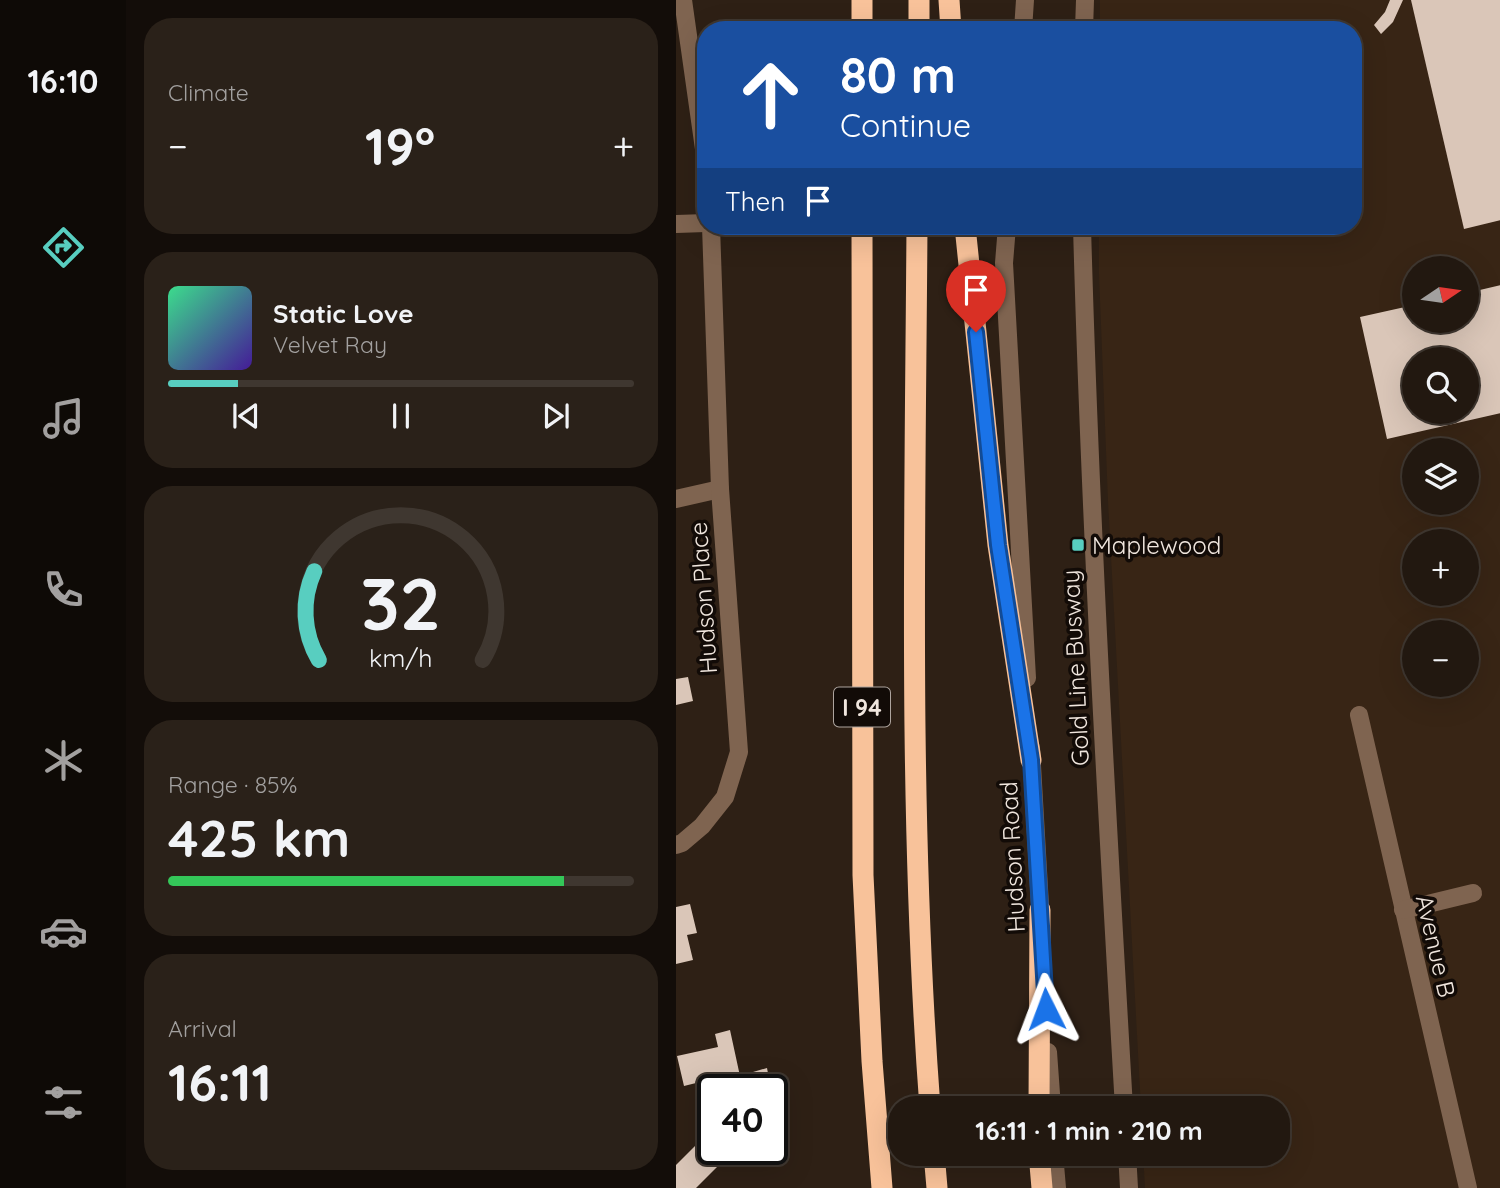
<!DOCTYPE html>
<html lang="en">
<head>
<meta charset="utf-8">
<style>
	:root { --surface:#221810; --page:#2a2119; --text:#f1f3f6; --muted:#a2a09f; --line:#3f3730; --accent:#58cec0 }
	body { margin:0; font-family:Quicksand,sans-serif; background:var(--page); color:var(--text); height:100vh; display:flex; flex-direction:column; font-size:26px; white-space:nowrap }
	* { box-sizing:border-box; margin:0 }
	p { font-size:23px; color:var(--muted) }
	.icon { flex:none; width:38px; height:38px; fill:none; stroke:currentColor; stroke-width:2; stroke-linecap:round; stroke-linejoin:round }
	.map { position:relative; flex:1; overflow:hidden }
	.sheet { display:flex; flex-direction:column; gap:18px; padding:18px; background:#130d09; width:550px }
	.sheet>* { flex:none }
	.guide { position:absolute; left:21px; top:21px; width:665px; height:214px; border-radius:28px; box-shadow:0 7px 28px #0002,0 0 0 2px var(--line); background:#1a4fa0; color:#fff; overflow:hidden }
	.needle { width:46px; rotate:77deg }
	.buttons { position:absolute; left:726px; top:256px; display:grid; gap:14px }
	.buttons a { display:grid; place-items:center; width:77px; height:77px; border-radius:50%; background:var(--surface); box-shadow:0 7px 28px #0002,0 0 0 2px var(--line); font-size:35px }
	.speed { position:absolute; left:21px; top:1074px; display:flex; gap:14px; font-size:35px; font-weight:700; text-align:center }
	.speed>* { display:grid; place-content:center; width:91px; height:91px; border-radius:50%; background:var(--surface); box-shadow:0 7px 28px #0002,0 0 0 2px var(--line); line-height:1 }
	.speed .limit { border:4px solid #111; border-radius:10px; background:#fff; color:#111 }
	.pin { position:absolute; display:grid; place-items:center; width:60px; height:60px; color:#fff; margin:-72px -30px; border-radius:50% 50% 50% 0; rotate:-45deg; box-shadow:0 0 7px #0007 }
	.pin .icon { rotate:45deg }
	.me { position:absolute; width:77px; margin:-38px; rotate:357deg; stroke-linejoin:round; filter:drop-shadow(0 0 5px #0008) }
	.turn { display:flex; align-items:center; gap:24px; height:147px; padding:0 28px; font-size:32px }
	.turn .icon { width:91px; height:91px; stroke-width:2.5 }
	.turn b { display:block; font-size:49px; line-height:60px }
	.then { display:flex; align-items:center; height:66px; padding:0 28px; background:#0003; gap:14px; font-size:26px }
	.big { font-size:52px; font-weight:700; line-height:1.1 }
	.sheet .tile { flex:1; display:flex; flex-direction:column; justify-content:center; gap:10px; min-width:0; padding:0 24px; border-radius:28px; background:var(--page) }
	.sheet .dial { align-items:center; gap:0 }
	.dial svg { height:182px; overflow:visible; fill:none; stroke:var(--line); stroke-width:7; stroke-linecap:round; text-anchor:middle }
	.dial text { fill:var(--text); stroke:none }
	.song { display:flex; align-items:center; gap:21px }
	.cover { width:84px; height:84px; border-radius:10px; background:linear-gradient(135deg,hsl(150 70% 55%),hsl(260 70% 35%)) }
	.played { height:7px; border-radius:4px; background:linear-gradient(90deg,var(--accent) 15%,var(--line) 15%) }
	.keys { display:flex; justify-content:space-around; direction:ltr }
	.heat { display:flex; justify-content:space-between; align-items:center; font-size:38px; direction:ltr }
	.charge { height:10px; border-radius:5px; background:linear-gradient(90deg,#34c759 85%,var(--line) 0) }
	.trip { position:absolute; left:212px; top:1096px; width:402px; height:70px; border-radius:28px; background:var(--surface); box-shadow:0 7px 28px #0002,0 0 0 2px var(--line); font-weight:700; line-height:70px; text-align:center }
	main { display:flex; flex:1; min-height:0 }
	.tabs { display:flex; flex-direction:column; width:126px; justify-content:space-around; align-items:center; background:#0e0a06; color:var(--muted) }
	.tabs .icon { width:49px; height:49px }
	.tabs .current { color:var(--accent) }
	.tabs b { font-size:32px; color:var(--text) }
	.map>svg:first-child { display:block }
</style>
</head>
<body>
<main>
<nav class="tabs">
<b>16:10</b>
<svg class="icon current" aria-label="directions" viewBox="0 0 24 24"><path d="M12 3l9 9-9 9-9-9zM9 14v-3h6M13 9l2 2-2 2"/></svg>
<svg class="icon" aria-label="music" viewBox="0 0 24 24"><path d="M9 18V5l10-2v13"/><circle cx="6" cy="18" r="3"/><circle cx="16" cy="16" r="3"/></svg>
<svg class="icon" aria-label="phone" viewBox="0 0 24 24"><path d="M5 4h4l2 5-3 2q2 4 5 5l2-3 5 2v4C11 20 4 13 5 4z"/></svg>
<svg class="icon" aria-label="climate" viewBox="0 0 24 24"><path d="M12 3v18M4 7l16 10M4 17L20 7"/></svg>
<svg class="icon" aria-label="car" viewBox="0 0 24 24"><path d="M5 17H2v-5l4-1 3-4h7l3 4 3 1v5h-3M9 17h6M6 11h13"/><circle cx="7" cy="17" r="2"/><circle cx="17" cy="17" r="2"/></svg>
<svg class="icon" aria-label="filters" viewBox="0 0 24 24"><path d="M4 7h16M4 17h16"/><circle cx="9" cy="7" r="2"/><circle cx="15" cy="17" r="2"/></svg>
</nav>
<section class="sheet">
<div class="tile"><p>Climate</p>
<div class="heat"><a>−</a><b class="big">19°</b><a>+</a></div>
</div>
<div class="tile">
<div class="song"><i class="cover"></i><div><b>Static Love</b><p>Velvet Ray</p></div></div>
<div class="played"></div>
<div class="keys"><svg class="icon" aria-label="previous" viewBox="0 0 24 24"><path d="M18 5L8 12l10 7zM5 5v14"/></svg><svg class="icon" aria-label="pause" viewBox="0 0 24 24"><path d="M8 5v14M16 5v14"/></svg><svg class="icon" aria-label="next" viewBox="0 0 24 24"><path d="M6 5l10 7-10 7zM19 5v14"/></svg></div>
</div>
<div class="tile dial"><svg viewBox="0 0 100 80">
<path d="M14 69A42 42 0 1 1 86 69"/>
<path d="M14 69A42 42 0 0 1 12 30" stroke="#58cec0"/>
<text x="50" y="56" font-size="32" font-weight="700">32</text>
<text x="50" y="72" font-size="11">km/h</text>
</svg></div>
<div class="tile"><p>Range · 85%</p><b class="big">425 km</b><div class="charge"></div></div>
<div class="tile"><p>Arrival</p><b class="big">16:11</b></div>
</section>
<div class="map">
<svg width="825" height="1188" viewBox="0 0 825 1188">
	<rect width="100%" height="100%" fill="#2e2015"/>
	<path fill="#382515" fill-rule="evenodd" d="M424,0H824V1188H469L467,1153H602V1108H465L432,501L423,274V226H677V30H424ZM738,268H791V320H738ZM738,359H791V411H738ZM738,450H791V502H738ZM738,541H791V593H738ZM738,632H791V684H738Z"/>
	<g fill="#dac6b8" fill-rule="evenodd">
		<polygon points="714,0 727,0 717,22 705,34 698,25 709,12"/>
		<polygon points="735,0 825,0 825,220 788,229"/>
		<path d="M825,285V413L711,439L684,317L738,305V320H791V293ZM738,359H791V411H738Z"/>
		<polygon points="12,677 17,701 0,705 0,679"/>
		<polygon points="14,904 21,933 11,935 17,960 0,964 0,907"/>
		<polygon points="54,1030 67,1090 37,1090 37,1104 33,1105 28,1081 8,1086 1,1056 42,1047 39,1034"/>
		<polygon points="91,1068 93,1079 80,1083 77,1072"/>
		<polygon points="33,1132 37,1137 37,1150 50,1150 54,1154 20,1188 0,1188 0,1165"/>
	</g>
	<g fill="none" stroke-linecap="round" stroke-linejoin="round">
		<g stroke="#7f6450" stroke-width="18">
			<polyline points="7,0 30,163"/>
			<polyline points="347,30 349,0"/>
			<polyline points="408,30 409,0"/>
			<polyline points="0,224 30,223"/>
			<polyline points="331,226 328,263 351,678"/>
			<path d="M406,226C414,520 431,814 448,1108"/>
			<polyline points="0,499 44,489"/>
			<polyline points="683,715 792,1188"/>
			<polyline points="355,748 365,923"/>
			<polyline points="0,845 6,843 26,826 49,797 63,752 44,489 35,226"/>
			<polyline points="727,910 797,893"/>
			<polyline points="372,1052 376,1108"/>
			<polyline points="378,1153 381,1188"/>
			<polyline points="451,1153 453,1188"/>
		</g>
		<g stroke="#f8c29a" stroke-width="21">
			<polyline points="186,0 186,30"/>
			<polyline points="273,0 275,30"/>
			<polyline points="243,30 243,0"/>
			<polyline points="186,226 187,875 196,1061 206,1188"/>
			<path d="M241,226C239,520 232,815 254,1108"/>
			<polyline points="289,226 322,545 355,760"/>
			<polyline points="363,1108 364,910"/>
			<polyline points="258,1153 261,1188"/>
			<polyline points="363,1153 366,1188"/>
		</g>
	</g>
	<g fill="none" stroke-linecap="round" stroke-linejoin="round">
		<g stroke="#114b97" stroke-width="18">
			<polyline id="route" points="300,332 322,545 355,760 370,1009"/>
		</g>
		<use href="#route" stroke="#1a73e8" stroke-width="12"/>
	</g>
	<rect fill="#58cec0" stroke="#120b07" stroke-width="2.5" x="395" y="538" width="14" height="14" rx="3.5"/>
	<g text-anchor="middle" dominant-baseline="central" stroke-width="7" stroke-linejoin="round" paint-order="stroke">
		<rect fill="#120b07" stroke="#ada49e" stroke-width="2" x="158" y="687.5" width="56" height="39" rx="5"/>
		<g font-size="23" font-weight="bold" fill="#f0e6de">
			<text x="186" y="707">I 94</text>
		</g>
		<g font-size="24" fill="#f0e6de" stroke="#120b07" text-anchor="start">
			<text x="416" y="545">Maplewood</text>
		</g>
		<g font-size="24" fill="#f0e6de" stroke="#120b07">
			<text transform="translate(27 598) rotate(-94)">Hudson Place</text>
			<text transform="translate(399 668) rotate(-93)">Gold Line Busway</text>
			<text transform="translate(336 857) rotate(-93)">Hudson Road</text>
			<text transform="translate(760 946) rotate(77)">Avenue B</text>
		</g>
	</g>
</svg>
<div class="buttons">
<a><svg class="needle" viewBox="-14 -14 28 28"><path d="M0-13l5 13h-10z" fill="#e53935"/><path d="M0 13l5-13h-10z" fill="#a2a09f"/></svg></a>
<a><svg class="icon" aria-label="search" viewBox="0 0 24 24"><circle cx="10" cy="10" r="6"/><path d="M15 15l6 6"/></svg></a>
<a><svg class="icon" aria-label="layers" viewBox="0 0 24 24"><path d="M12 4l9 5-9 5-9-5zM3 14l9 5 9-5"/></svg></a>
<a>+</a>
<a>−</a>
</div>
<div class="speed"><div class="limit">40</div></div>
<div class="pin" style="left:300px;top:332px;background:#d93025"><svg class="icon" aria-label="arrive" viewBox="0 0 24 24"><path d="M6 21V4h12l-3 4 3 4H6"/></svg></div>
<svg class="me" style="left:370px;top:1009px" viewBox="-20 -20 40 40"><path d="M0-17L14 15 0 8-14 15z" fill="#1a73e8" stroke="#fff" stroke-width="4"/></svg>
<div class="trip">16:11 · 1 min · 210 m</div>
<div class="guide">
<div class="turn"><svg class="icon" aria-label="ahead" viewBox="0 0 24 24"><path d="M12 20V5M6 11l6-6 6 6"/></svg><div><b>80 m</b>Continue</div></div>
<div class="then">Then<svg class="icon" aria-label="arrive" viewBox="0 0 24 24"><path d="M6 21V4h12l-3 4 3 4H6"/></svg></div>
</div>
</div>
</main>
</body>
</html>
